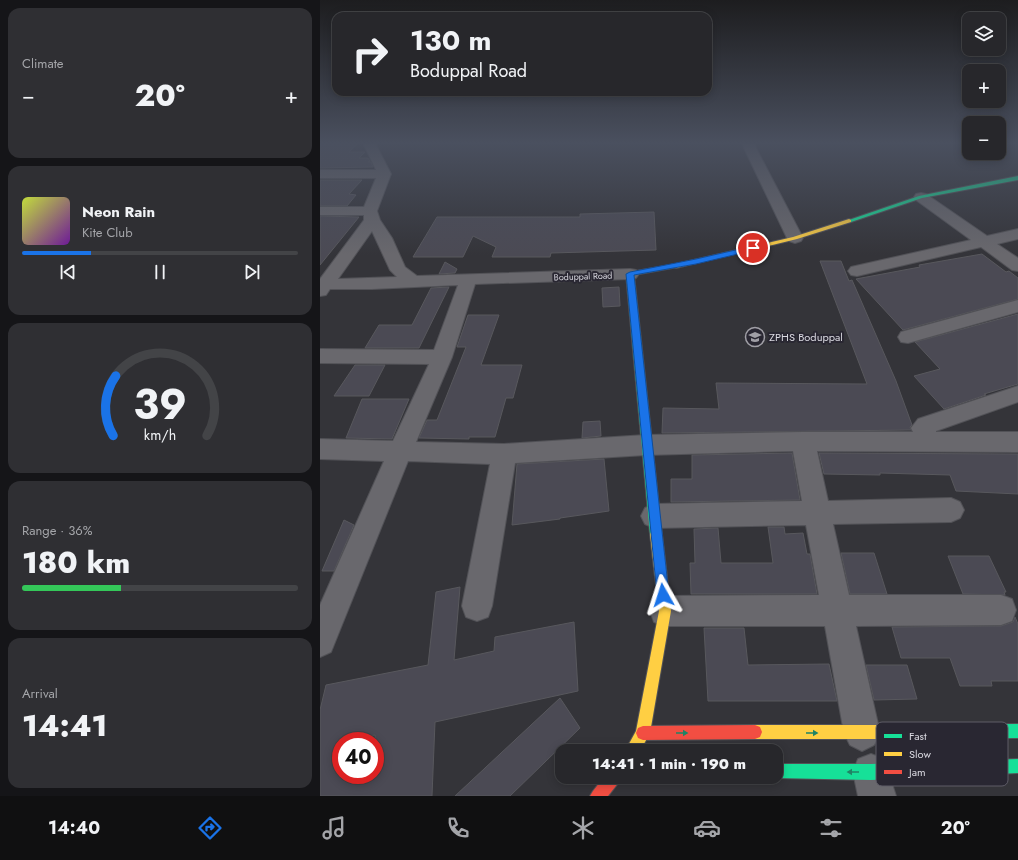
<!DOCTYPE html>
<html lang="en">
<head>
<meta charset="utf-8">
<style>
	:root { --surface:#27272b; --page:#2f2f33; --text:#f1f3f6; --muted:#a4a5a9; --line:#434447; --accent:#1a73e8 }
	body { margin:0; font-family:Jost,sans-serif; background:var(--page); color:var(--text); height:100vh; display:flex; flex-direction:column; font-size:15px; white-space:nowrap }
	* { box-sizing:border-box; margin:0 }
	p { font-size:13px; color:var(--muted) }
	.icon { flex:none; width:22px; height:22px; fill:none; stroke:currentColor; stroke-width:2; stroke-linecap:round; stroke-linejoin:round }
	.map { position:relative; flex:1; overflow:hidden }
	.drawer { display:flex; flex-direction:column; gap:8px; padding:8px; background:#151518; width:320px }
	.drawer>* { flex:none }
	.guide { position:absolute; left:12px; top:12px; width:380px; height:84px; border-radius:12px; box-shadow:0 2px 10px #0003,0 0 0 1px var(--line); background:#27272b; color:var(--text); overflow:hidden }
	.tools { position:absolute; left:642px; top:12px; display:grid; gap:8px }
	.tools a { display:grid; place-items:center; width:44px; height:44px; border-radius:8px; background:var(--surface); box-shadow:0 2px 10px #0003,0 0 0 1px var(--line); font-size:20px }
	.speed { position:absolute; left:12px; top:732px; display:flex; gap:8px; font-size:20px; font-weight:700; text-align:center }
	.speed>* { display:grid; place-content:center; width:52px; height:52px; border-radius:50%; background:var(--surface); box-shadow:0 2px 10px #0003,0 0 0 1px var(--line); line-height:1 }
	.speed .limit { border:6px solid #d22; background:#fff; color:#111 }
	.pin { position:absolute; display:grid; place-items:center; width:34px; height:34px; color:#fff; margin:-17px; border:2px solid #fff; border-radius:50%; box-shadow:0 1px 4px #0007 }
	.me { position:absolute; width:44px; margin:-22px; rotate:354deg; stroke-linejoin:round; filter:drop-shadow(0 0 3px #0008) }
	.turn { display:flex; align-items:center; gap:14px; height:84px; padding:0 12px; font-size:18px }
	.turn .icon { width:52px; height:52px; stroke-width:2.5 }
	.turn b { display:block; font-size:28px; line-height:34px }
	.big { font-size:30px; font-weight:800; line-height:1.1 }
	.drawer .tile { flex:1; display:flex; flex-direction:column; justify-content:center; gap:6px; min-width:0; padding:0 14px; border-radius:12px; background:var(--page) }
	.drawer .dial { align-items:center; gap:0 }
	.dial svg { height:104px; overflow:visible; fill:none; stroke:var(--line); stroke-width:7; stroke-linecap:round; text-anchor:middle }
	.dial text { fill:var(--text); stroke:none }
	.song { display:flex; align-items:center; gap:12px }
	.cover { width:48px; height:48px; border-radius:6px; background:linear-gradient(135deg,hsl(70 70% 55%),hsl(280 70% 35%)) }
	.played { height:4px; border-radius:2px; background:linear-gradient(90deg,var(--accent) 25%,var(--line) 25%) }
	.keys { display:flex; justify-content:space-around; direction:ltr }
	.heat { display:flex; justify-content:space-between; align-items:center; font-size:22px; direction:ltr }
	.charge { height:6px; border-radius:3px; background:linear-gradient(90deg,#34c759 36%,var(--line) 0) }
	.trip { position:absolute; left:235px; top:744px; width:228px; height:40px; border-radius:12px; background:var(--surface); box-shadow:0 2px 10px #0003,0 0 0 1px var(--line); font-weight:800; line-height:40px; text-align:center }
	.dock { display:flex; height:64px; justify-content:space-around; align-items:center; background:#101011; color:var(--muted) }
	.dock .icon { width:28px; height:28px }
	.dock .active { color:var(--accent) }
	.dock b { font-size:18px; color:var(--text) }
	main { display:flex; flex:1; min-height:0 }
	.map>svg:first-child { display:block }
</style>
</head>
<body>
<main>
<section class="drawer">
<div class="tile"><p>Climate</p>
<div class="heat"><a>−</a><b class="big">20°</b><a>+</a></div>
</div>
<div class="tile">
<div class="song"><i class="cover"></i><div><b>Neon Rain</b><p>Kite Club</p></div></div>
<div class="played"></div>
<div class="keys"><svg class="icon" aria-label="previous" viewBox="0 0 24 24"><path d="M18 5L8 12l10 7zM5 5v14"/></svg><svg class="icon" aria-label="pause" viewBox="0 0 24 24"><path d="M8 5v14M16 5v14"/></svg><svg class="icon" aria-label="next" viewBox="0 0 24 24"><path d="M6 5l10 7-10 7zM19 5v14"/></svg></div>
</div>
<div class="tile dial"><svg viewBox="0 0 100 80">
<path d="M14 69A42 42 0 1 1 86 69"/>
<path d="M14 69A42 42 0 0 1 16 23" stroke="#1a73e8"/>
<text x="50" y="56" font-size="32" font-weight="700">39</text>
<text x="50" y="72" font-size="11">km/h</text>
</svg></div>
<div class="tile"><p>Range · 36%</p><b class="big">180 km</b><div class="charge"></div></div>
<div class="tile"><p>Arrival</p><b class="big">14:41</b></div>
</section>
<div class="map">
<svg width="698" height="796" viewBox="0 0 698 796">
	<rect width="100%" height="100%" fill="#343439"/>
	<g fill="#4b4a54" stroke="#58585d" fill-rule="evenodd">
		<polygon points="0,143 38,143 29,152 45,152 39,158 48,158 50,161 48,162 51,162 53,167 0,168"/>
		<polygon points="0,180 42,180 29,194 36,195 27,206 0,206"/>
		<polygon points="334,212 336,250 231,253 230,257 172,257 176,247 153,236 143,257 93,257 117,217 260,217 260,214"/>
		<polygon points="0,216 39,217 0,265"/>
		<polygon points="662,254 686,272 689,271 698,278 698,299 583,330 536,279 600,267 599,265"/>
		<polygon points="500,261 521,261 529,281 532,280 576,381 592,425 590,427 591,430 342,433 343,408 399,409 396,383 547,384"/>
		<polygon points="125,262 137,269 135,273 119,274"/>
		<polygon points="129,287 99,348 45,348 59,325 92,325 111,288"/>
		<polygon points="299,287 300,306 283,307 282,288"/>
		<polygon points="698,314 698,384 664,394 666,395 624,409 594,376 620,369 595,342"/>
		<polygon points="148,315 179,315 161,365 202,365 193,398 186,398 175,437 149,437 149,439 99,438 107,420 117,420 146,347 137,347"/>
		<polygon points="35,365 65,365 49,396 14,396"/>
		<polygon points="42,399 89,399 72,439 26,438"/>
		<polygon points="280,421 281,436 262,438 263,422"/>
		<polygon points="472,453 480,500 351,502 351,479 372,479 372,455"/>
		<polygon points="499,453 698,454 698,494 636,491 630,475 560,473 560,475 504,474"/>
		<polygon points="284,459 289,511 240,518 240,519 192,525 197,464"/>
		<polygon points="24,520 34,525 14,571 2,571"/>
		<polygon points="448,527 464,527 465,534 483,533 487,554 490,554 497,594 371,594 370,563 375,563 374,529 398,528 401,563 453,563"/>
		<polygon points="521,553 554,553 567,594 530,594"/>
		<polygon points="628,556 669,556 686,592 684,592 685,595 643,594"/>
		<path d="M140,587L134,660L174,651L175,637L254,622L258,691L115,722L112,796H0V710L6,685L108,665L116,592ZM55,735V775H21V741Z"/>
		<polygon points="695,617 698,624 698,681 671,681 672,686 640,686 630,658 581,658 572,627 681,626 693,622"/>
		<polygon points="384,628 424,628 428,665 509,664 517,701 388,701"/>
		<polygon points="546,665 587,665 597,699 554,700"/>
		<polygon points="240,698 260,728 190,796 135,796"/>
	</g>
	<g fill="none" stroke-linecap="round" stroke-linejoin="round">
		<g stroke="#525257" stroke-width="2">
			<g id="street">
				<path d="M43,143H55L71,174L57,211L60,220L72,238L85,267L97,276L310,269L316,270L319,274L316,278L310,279L155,284L132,357L96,442L184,444L326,435L483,432H593L591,428L598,419L698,386V402L616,431V432H698V452L497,451L508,501L631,498L640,502L644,510L640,518L631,522L513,524L529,595H681L692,599L696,610L692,621L681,625L536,626L560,733L554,745L542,751L530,745L524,733L505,626H345L334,622L330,611L334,600L345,596L499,595L486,525L334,528L325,524L321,516L325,508L334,504L482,501L473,451L326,455L195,463L172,606L168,617L157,621L146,617L142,606L170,464L88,461L11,652L0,657V605L64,461L0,459V439L73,441L109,364L0,363V349L114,350L138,285L52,289H10L6,295L0,296V279L44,220V215H0V207H44L56,178H0V170H56ZM52,231L70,270L77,277L18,279Z"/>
				<polygon points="423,143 435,143 436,148 483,238 481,241 475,243 469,241 467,238 424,148"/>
				<polygon points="601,193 606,194 667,236 698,229 698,239 677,244 698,258 698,271 692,270 661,247 537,276 531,275 528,271 531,267 651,240 596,200 594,197 596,194"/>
				<polygon points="698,300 698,312 588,343 581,342 578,337 581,332"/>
				<polygon points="551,754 564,759 576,796 538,796 533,772 538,759"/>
			</g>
		</g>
		<g stroke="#525257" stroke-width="2">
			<g id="fast">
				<polygon points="698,176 698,180 602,198 531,222 526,221 599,196"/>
				<polygon points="356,264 358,265 358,267 314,275 342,534 340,538 336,539 332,538 330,534 306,274 310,272"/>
				<polygon points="698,724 698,738 567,739 562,737 560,732 562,727 567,725"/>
				<polygon points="698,759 698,773 551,780 456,778 452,777 456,777 456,764 551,764"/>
			</g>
		</g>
		<g stroke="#525257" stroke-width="2">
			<g id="slow">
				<polygon points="529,219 531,220 531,222 477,239 356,268 353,266 356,264 473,237"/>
				<polygon points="336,529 340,530 342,534 351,611 330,733 320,751 305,751 316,731 339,611 330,534 332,530"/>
				<polygon points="435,725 567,725 572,727 574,732 572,737 567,739 435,739 430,737 428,732 430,727"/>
			</g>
		</g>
		<g stroke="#525257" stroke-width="2">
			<g id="jam">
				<polygon points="435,725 440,727 442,732 440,737 435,739 323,740 318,738 316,733 318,728 323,726"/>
				<polygon points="284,777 302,777 299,782 288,796 270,796 273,791"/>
			</g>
		</g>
		<use href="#street" fill="#69686d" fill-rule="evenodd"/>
		<use href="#fast" fill="#16e098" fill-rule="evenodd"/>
		<use href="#slow" fill="#ffcf43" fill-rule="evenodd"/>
		<use href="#jam" fill="#f24e42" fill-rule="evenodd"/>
	</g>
	<defs><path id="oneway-solid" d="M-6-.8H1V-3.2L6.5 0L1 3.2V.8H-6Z"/></defs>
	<g fill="#208465">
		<use href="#oneway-solid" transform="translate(362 733)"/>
		<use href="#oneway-solid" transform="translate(492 733)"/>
		<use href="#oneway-solid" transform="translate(533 772) rotate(-180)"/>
	</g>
	<linearGradient id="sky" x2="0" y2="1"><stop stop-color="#1d1d1f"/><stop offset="0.56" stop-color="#4a505f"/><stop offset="1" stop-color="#4a505f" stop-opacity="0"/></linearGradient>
	<rect width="698" height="255" fill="url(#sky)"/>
	<polygon fill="#1a73e8" stroke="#114b97" points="433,246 435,247 435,250 376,264 314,275 349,595 347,599 343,601 339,599 337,595 306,274 310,272 376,259"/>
	<defs>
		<g id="school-ring" transform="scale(1)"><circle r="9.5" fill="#292732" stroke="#a09fa6" stroke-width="1.5"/><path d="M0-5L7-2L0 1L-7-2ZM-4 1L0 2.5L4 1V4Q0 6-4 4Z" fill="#a09fa6"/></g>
	</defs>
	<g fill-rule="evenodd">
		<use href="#school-ring" x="435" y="337"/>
	</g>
	<g text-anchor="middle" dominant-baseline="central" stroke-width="4" stroke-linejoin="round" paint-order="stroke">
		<g font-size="9" fill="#dad9e1" stroke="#292732">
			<text transform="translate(263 276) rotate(-2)">Boduppal Road</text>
		</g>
		<g font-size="11" fill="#dad9e1" stroke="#292732" text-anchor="start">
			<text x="449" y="337">ZPHS Boduppal</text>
		</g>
	</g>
	<rect x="556" y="722" width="132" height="64" rx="6" fill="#292732" stroke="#5e5c67" stroke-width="1"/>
	<rect x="564" y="734" width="18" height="4" fill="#16e098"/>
	<rect x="564" y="752" width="18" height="4" fill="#ffcf43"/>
	<rect x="564" y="770" width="18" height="4" fill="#f24e42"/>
	<g font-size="11" fill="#dad9e1">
		<text x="589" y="740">Fast</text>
		<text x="589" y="758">Slow</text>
		<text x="589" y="776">Jam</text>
	</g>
</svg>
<div class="tools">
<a><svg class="icon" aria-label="layers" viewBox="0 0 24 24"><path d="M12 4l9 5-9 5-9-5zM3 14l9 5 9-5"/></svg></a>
<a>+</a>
<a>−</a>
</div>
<div class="speed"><div class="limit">40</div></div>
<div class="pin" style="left:433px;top:248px;background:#d93025"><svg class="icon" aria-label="arrive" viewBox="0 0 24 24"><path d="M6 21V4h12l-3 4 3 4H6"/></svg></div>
<svg class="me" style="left:343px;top:595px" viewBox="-20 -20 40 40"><path d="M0-17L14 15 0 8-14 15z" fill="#1a73e8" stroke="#fff" stroke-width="4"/></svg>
<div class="trip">14:41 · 1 min · 190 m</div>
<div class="guide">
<div class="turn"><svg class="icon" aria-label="right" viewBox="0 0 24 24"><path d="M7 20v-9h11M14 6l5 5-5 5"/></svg><div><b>130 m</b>Boduppal Road</div></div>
</div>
</div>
</main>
<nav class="dock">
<b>14:40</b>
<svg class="icon active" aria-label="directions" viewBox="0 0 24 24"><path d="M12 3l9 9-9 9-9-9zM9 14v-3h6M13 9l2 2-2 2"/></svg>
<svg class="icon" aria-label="music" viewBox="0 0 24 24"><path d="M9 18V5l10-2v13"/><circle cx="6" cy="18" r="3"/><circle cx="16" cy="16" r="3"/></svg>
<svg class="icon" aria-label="phone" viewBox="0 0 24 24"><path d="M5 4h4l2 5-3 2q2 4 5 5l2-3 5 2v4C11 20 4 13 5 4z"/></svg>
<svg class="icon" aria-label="climate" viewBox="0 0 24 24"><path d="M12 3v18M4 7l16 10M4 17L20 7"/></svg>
<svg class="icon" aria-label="car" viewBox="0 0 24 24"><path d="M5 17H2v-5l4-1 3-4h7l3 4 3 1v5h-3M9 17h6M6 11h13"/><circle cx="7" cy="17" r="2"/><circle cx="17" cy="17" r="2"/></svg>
<svg class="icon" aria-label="filters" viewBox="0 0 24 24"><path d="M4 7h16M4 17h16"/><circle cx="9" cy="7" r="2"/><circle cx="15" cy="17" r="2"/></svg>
<b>20°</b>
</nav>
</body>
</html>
